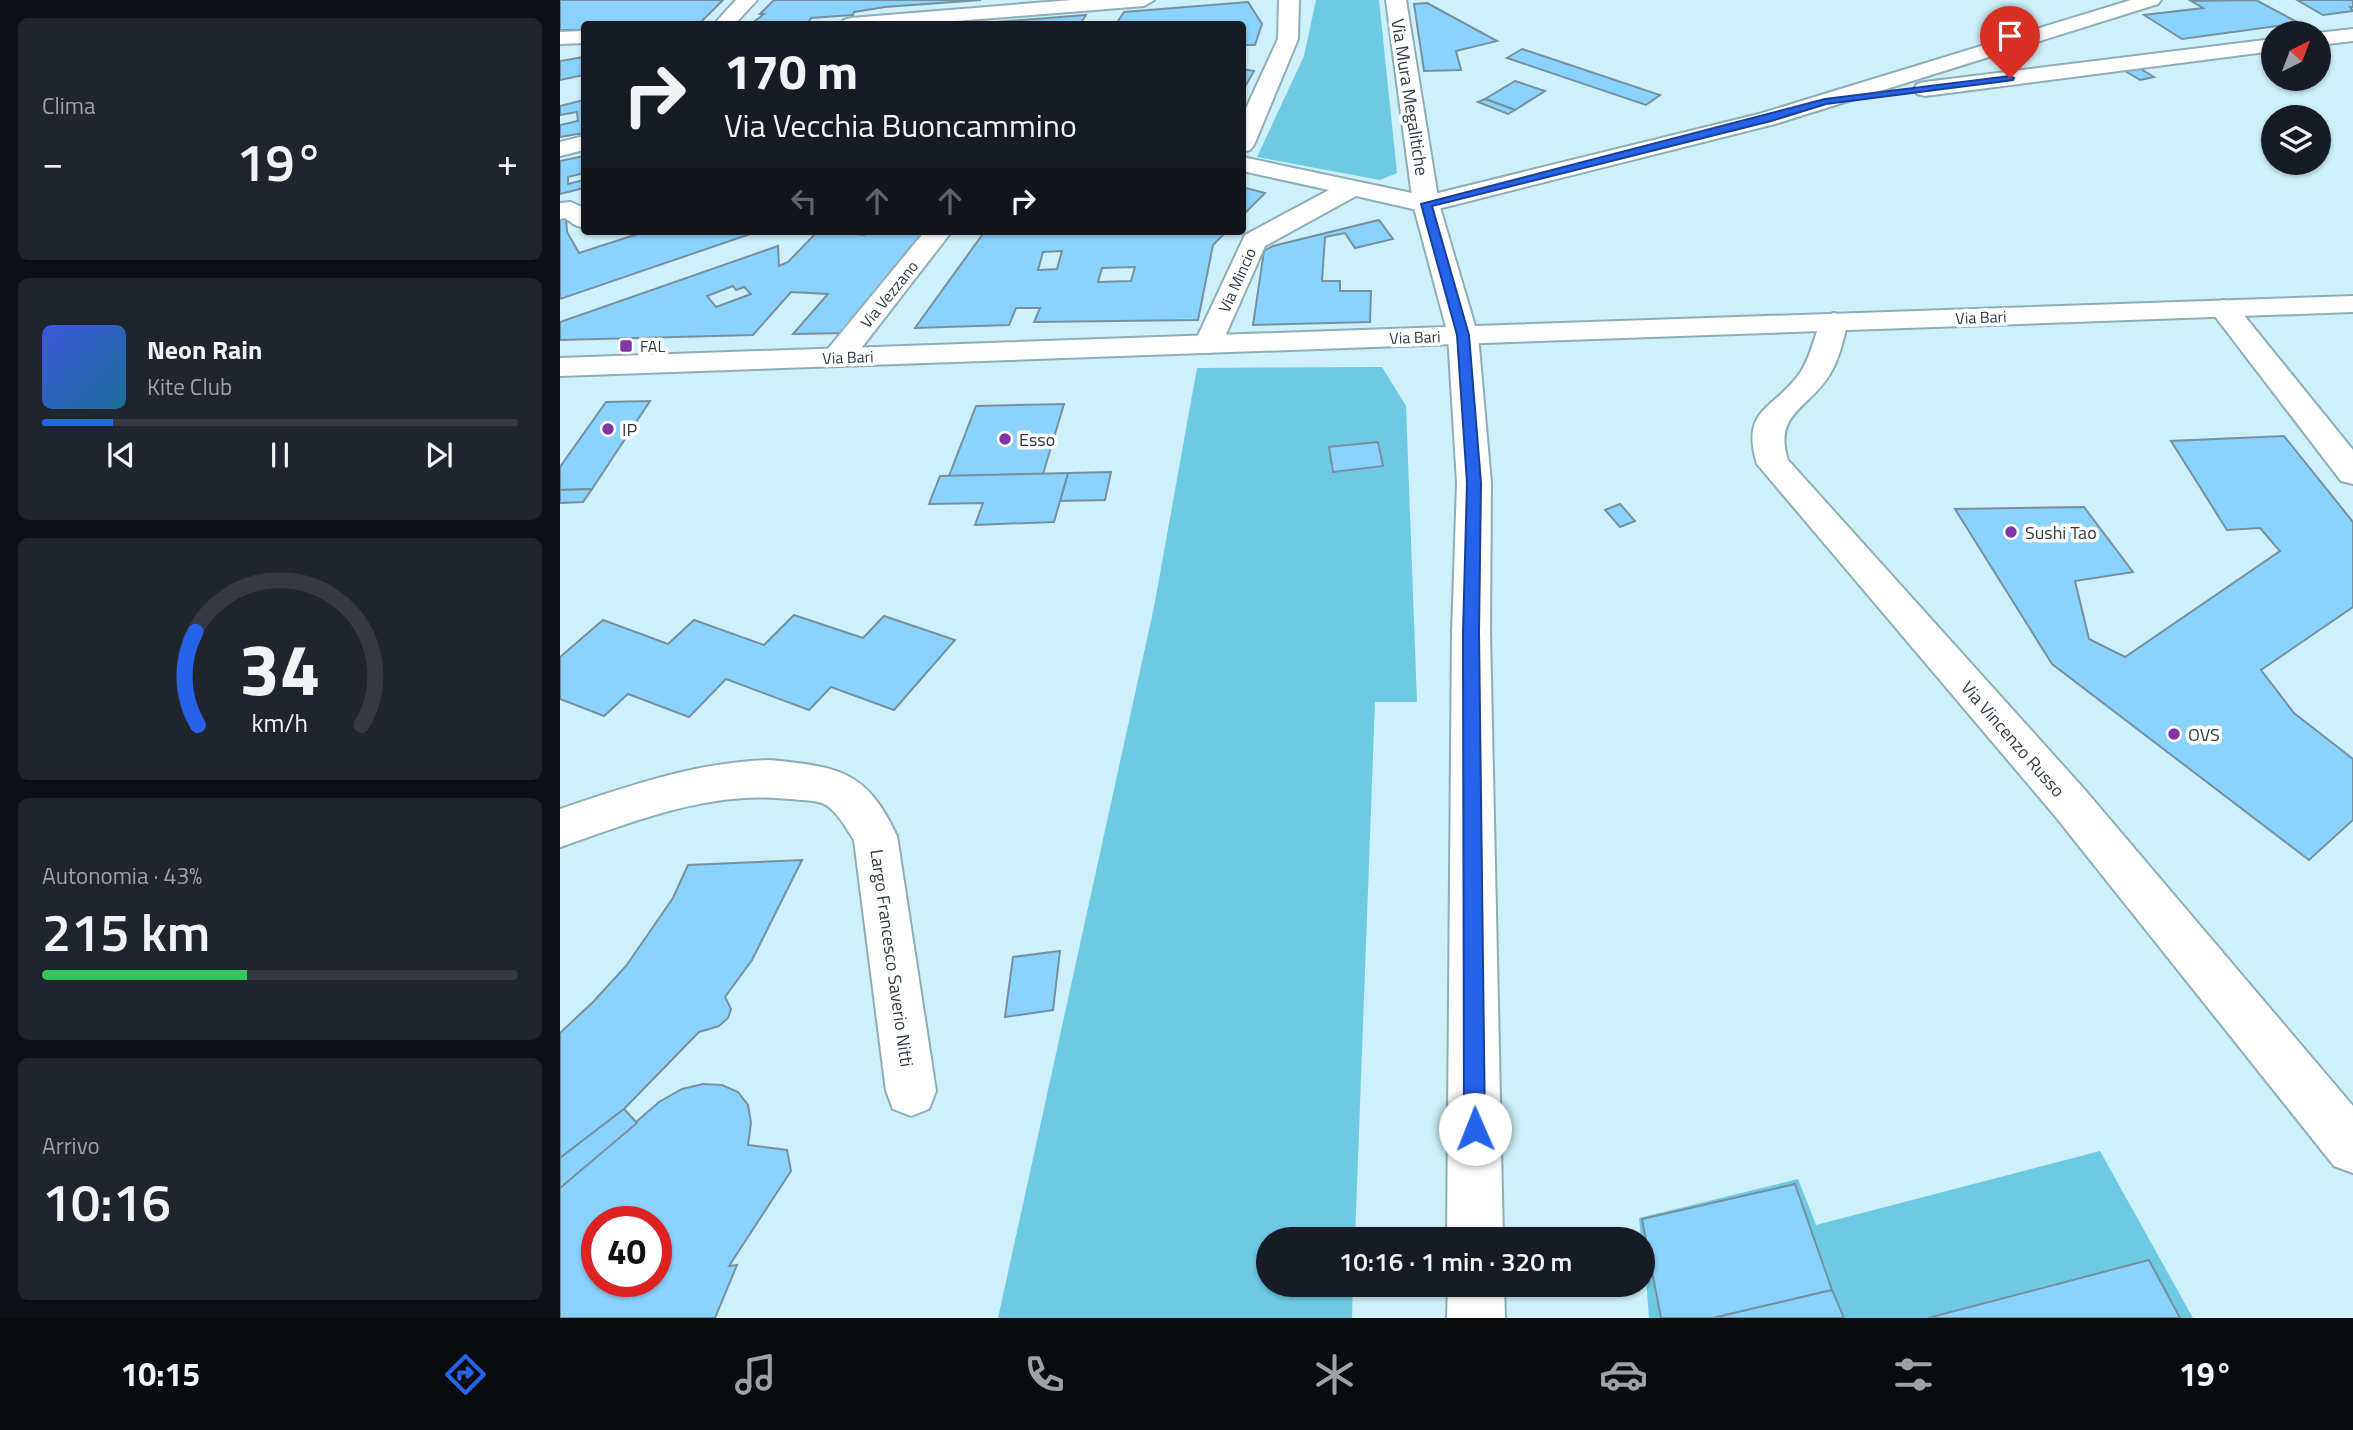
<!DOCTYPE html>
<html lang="it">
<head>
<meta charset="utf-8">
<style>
	:root { --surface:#171b24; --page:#20242c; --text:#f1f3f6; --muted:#9ea1a6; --line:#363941; --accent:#2563eb }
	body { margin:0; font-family:"Titillium Web",sans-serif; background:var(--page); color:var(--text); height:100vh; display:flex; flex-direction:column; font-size:26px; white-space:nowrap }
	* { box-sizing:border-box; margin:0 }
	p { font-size:23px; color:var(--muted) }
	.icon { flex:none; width:38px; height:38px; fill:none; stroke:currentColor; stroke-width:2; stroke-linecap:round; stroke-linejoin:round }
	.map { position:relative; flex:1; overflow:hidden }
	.drawer { display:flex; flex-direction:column; gap:18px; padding:18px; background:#0d0f14; width:560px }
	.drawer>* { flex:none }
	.guide { position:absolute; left:21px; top:21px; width:665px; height:214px; border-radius:7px; box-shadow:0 2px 5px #0004; background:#171b24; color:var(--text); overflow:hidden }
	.needle { width:46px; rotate:42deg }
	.controls { position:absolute; left:1701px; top:21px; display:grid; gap:14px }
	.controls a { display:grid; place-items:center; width:70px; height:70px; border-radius:50%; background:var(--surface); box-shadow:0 2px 5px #0004; font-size:35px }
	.speed { position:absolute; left:21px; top:1206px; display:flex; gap:14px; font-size:35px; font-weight:700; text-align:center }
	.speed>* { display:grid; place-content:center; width:91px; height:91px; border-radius:50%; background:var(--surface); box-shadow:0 2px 5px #0004; line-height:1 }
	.speed .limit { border:10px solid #d22; background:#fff; color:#111 }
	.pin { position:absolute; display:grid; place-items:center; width:60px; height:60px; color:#fff; margin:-72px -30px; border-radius:50% 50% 50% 0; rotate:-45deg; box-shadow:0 0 7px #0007 }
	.pin .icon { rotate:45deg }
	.me { position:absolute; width:77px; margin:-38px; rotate:359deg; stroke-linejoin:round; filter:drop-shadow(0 0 5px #0008) }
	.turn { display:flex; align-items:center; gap:24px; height:147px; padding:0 28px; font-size:32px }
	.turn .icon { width:91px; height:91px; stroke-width:2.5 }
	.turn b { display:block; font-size:49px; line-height:60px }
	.lanes { display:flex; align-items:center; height:66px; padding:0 28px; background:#0003; justify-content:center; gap:35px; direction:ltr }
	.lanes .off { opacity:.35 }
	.big { font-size:52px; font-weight:600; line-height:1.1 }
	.drawer .card { flex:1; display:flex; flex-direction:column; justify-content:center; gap:10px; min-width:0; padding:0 24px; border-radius:10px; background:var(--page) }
	.drawer .dial { align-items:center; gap:0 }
	.dial svg { height:182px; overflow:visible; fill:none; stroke:var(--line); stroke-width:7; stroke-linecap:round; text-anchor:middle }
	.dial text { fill:var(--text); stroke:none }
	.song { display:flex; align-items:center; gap:21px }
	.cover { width:84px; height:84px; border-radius:10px; background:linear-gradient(135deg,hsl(230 70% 55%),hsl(200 70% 35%)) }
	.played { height:7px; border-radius:4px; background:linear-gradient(90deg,var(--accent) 15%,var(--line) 15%) }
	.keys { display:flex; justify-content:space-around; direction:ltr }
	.heat { display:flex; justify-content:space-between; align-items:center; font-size:38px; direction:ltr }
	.charge { height:10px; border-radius:5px; background:linear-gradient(90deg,#34c759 43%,var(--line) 0) }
	.trip { position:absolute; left:696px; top:1227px; width:399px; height:70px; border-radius:35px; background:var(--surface); box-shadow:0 2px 5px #0004; font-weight:600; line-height:70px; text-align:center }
	.tabs { display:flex; height:112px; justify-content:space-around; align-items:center; background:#090b0e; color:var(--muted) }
	.tabs .icon { width:49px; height:49px }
	.tabs .on { color:var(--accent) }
	.tabs b { font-size:32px; color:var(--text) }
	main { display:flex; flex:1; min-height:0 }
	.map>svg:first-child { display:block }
</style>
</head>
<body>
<main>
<section class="drawer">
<div class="card"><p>Clima</p>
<div class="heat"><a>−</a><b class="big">19°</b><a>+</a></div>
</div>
<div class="card">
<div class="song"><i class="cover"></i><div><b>Neon Rain</b><p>Kite Club</p></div></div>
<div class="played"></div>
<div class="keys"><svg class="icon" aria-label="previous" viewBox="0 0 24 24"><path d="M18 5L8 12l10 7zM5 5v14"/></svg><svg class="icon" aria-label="pause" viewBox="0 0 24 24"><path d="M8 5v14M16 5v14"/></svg><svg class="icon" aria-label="next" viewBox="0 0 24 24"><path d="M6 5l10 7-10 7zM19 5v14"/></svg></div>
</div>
<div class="card dial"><svg viewBox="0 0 100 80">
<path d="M14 69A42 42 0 1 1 86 69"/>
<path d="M14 69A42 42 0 0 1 13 28" stroke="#2563eb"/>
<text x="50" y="56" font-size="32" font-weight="700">34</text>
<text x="50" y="72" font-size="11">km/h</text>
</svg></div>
<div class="card"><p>Autonomia · 43%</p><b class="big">215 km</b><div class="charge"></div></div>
<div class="card"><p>Arrivo</p><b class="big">10:16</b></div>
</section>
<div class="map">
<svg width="1793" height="1318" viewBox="0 0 1793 1318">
	<rect width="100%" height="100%" fill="#cef0fa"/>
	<g fill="#6ecae2">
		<polygon points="756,0 819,0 837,173 820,180 697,157 744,56"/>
		<polygon points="822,367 846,406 857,702 815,702 795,1239 709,1239 709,1284 793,1285 792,1318 438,1318 594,607 637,368"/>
		<polygon points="1540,1151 1633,1318 1089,1318 1083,1239 1081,1239 1079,1218 1238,1179 1256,1225"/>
	</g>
	<g fill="#8bd3ff" stroke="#7690a0" stroke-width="2" fill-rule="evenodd">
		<polygon points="0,0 163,0 139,24 24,24 24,30 0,30"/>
		<polygon points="214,0 421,0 325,7 294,12 293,15 251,18 248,23 191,24 204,14 200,14"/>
		<polygon points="1696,0 1739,23 1622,39 1584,15 1643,8 1631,1"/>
		<polygon points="1737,0 1793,0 1793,7 1790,7 1793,11 1763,15"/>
		<polygon points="688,2 702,24 695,45 682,45 682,24 556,24 564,12"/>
		<polygon points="867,3 937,41 896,51 901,70 864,71 854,4"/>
		<polygon points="526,15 520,24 411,24"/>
		<polygon points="962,49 1100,95 1086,105 947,58"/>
		<polygon points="24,57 24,75 0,80 0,61"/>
		<polygon points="1576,66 1594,77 1580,80 1562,69"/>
		<polygon points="682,69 694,71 682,92"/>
		<polygon points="955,81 985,91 955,110 925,99"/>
		<polygon points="925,99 955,110 948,114 918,102"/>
		<polygon points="24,100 24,133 0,137 0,125 18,121 17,112 0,115 0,106"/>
		<polygon points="24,156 24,173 8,177 8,184 24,180 24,188 0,194 0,161"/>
		<polygon points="682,187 705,193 682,216"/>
		<polygon points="6,217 7,232 19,253 87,231 199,231 0,299 0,218"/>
		<polygon points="819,220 833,239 795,248 785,233 765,237 762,281 780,281 780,291 811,291 810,322 693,325 704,251 713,246"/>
		<path d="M258,231H291L288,233L304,235L308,231H370L287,333L233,334L268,294L231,292L193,335L0,340V322L218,246L219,266L228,262ZM173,286L176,290L184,287L191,294L156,307L147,296Z"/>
		<path d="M425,231H667L653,245L638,320L474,322L480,308H456L449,325L355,328ZM502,251L497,269L478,270L483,252ZM575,267L571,281L538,282L542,268Z"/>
		<polygon points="90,401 32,489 0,490 0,467 46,402"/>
		<polygon points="504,404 483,474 389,476 416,406"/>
		<polygon points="1724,436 1793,522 1793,607 1701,670 1734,713 1793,759 1793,820 1749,860 1492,664 1395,509 1524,507 1573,572 1515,581 1529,639 1565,657 1720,551 1700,528 1667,530 1611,441"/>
		<polygon points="818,442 823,466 773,472 769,447"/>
		<polygon points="551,472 545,500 500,501 508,473"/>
		<polygon points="508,473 494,522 415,525 423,503 369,504 380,476"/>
		<polygon points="32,489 23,502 0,503 0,490"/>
		<polygon points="1060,504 1075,521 1060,527 1045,510"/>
		<polygon points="234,615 303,638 324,616 395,640 334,710 271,687 249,710 166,679 129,717 68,694 44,716 0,699 0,657 43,620 108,644 134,620 204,645"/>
		<polygon points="242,860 192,960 165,997 171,1009 168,1018 159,1026 139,1032 64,1109 0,1158 0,1033 34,1001 66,966 113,898 128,865"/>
		<polygon points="500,951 493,1010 445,1017 453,957"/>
		<path d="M143,1084L162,1085L178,1092L188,1105L191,1123L188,1145L227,1150L231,1171L169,1266L177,1265L155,1318H0V1188L99,1102L122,1089ZM37,1222H96V1281H37Z"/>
		<polygon points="64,1109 77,1123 0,1188 0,1158"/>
		<polygon points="1235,1184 1272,1290 1153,1318 1101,1318 1082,1219"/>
		<polygon points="1589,1260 1620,1318 1368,1318"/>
		<polygon points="1272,1290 1284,1318 1153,1318"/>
	</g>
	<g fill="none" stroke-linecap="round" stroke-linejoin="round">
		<g stroke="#8daeb7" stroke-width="4">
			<g id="minor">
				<polygon points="176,0 197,0 175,24 154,24"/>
				<polygon points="512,0 594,0 584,6 359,24 281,24 284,20 291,18"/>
				<polygon points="719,0 739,0 738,39 694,145 690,150 682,152 682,117 718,39"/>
				<polygon points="1571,0 1601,0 1598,4 1215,124 866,212 796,196 705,246 659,350 649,353 639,350 634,344 685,235 769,190 682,171 682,157 866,196 1199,114"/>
				<polygon points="1793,29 1793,41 1759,45 1757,33"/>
				<polygon points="24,31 24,43 0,44 0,32"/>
				<polygon points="1713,39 1713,51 1365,96 1357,94 1354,89 1357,84 1365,82"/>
				<polygon points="24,136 24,150 0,156 0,142"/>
				<polygon points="11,202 24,208 24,228 15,225 5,218 0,219 0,203"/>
				<polygon points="365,231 392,231 289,364 278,366 267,364 263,357 267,350"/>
				<polygon points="1664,300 1674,303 1793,450 1793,484 1781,481 1654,315 1650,309 1654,303"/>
				<path d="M1274,313L1284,316L1288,322C1283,339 1280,358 1270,374C1249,409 1213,413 1228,460L1525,790L1793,1106V1173L1774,1166L1495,816L1197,464C1180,408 1214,410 1240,373C1250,358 1254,339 1260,322L1264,316Z"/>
				<polygon points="903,326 913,329 918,335 931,483 930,632 943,1239 887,1239 892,632 897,483 888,335 893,329"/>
				<path d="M210,760C277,767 306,769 337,836L376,1091L369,1109L351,1116L333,1109L326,1091L294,840C286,828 276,809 262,803C253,800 240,800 230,799C150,790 75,821 0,847V809C69,786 136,762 210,760Z"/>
				<polygon points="888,1284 944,1284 945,1318 887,1318"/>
			</g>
		</g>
		<g stroke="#8daeb7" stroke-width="4">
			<polygon id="major" points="826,0 846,0 879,204 915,326 1793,296 1793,312 0,376 0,358 886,327 853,204"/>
		</g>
		<use href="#minor" fill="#fff" fill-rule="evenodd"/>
		<use href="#major" fill="#fff" fill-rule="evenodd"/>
	</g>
	<polygon fill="#2563eb" stroke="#184099" stroke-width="2" points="1450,76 1454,78 1453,80 1266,104 1211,121 872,206 909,335 921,483 919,632 925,1129 922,1136 915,1139 907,1136 904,1129 903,632 907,483 897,335 861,204 1265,99"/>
	<g fill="#8235a6" stroke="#fff" stroke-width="2.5">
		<rect x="59" y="339" width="14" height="14" rx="3.5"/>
		<circle cx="48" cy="429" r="7"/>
		<circle cx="445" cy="439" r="7"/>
		<circle cx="1451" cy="532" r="7"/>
		<circle cx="1614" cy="734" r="7"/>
	</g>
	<g text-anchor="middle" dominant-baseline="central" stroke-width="7" stroke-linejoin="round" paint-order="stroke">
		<g font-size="16" fill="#2e3c40" stroke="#fff">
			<text transform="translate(677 280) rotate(-66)">Via Mincio</text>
			<text transform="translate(329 294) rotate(-51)">Via Vezzano</text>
			<text transform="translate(1421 317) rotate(-2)">Via Bari</text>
			<text transform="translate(855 337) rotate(-2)">Via Bari</text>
			<text transform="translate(288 357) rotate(-2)">Via Bari</text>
		</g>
		<g font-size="16" fill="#2e3c40" stroke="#fff" text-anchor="start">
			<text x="80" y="346">FAL</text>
		</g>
		<g font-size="18" fill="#2e3c40" stroke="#fff">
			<text transform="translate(850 97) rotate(81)">Via Mura Megalitiche</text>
			<text transform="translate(1453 739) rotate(49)">Via Vincenzo Russo</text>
			<text transform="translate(332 958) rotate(82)">Largo Francesco Saverio Nitti</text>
		</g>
		<g font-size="18" fill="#2e3c40" stroke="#fff" text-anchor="start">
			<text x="62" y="429">IP</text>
			<text x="459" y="439">Esso</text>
			<text x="1465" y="532">Sushi Tao</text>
			<text x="1628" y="734">OVS</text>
		</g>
	</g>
</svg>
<div class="controls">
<a><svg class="needle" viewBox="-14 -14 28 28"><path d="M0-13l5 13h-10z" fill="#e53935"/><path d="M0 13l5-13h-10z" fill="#9ea1a6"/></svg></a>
<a><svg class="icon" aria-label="layers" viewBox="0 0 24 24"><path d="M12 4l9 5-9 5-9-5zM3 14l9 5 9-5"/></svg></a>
</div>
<div class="speed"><div class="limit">40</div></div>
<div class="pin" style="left:1450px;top:78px;background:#d93025"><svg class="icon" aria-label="arrive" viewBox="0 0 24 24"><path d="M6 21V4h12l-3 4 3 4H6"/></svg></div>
<svg class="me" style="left:915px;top:1129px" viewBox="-20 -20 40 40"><circle r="19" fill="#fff"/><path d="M0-13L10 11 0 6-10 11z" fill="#2563eb"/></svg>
<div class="trip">10:16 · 1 min · 320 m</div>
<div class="guide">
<div class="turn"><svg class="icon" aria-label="right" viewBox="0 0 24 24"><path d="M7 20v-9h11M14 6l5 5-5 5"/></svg><div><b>170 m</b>Via Vecchia Buoncammino</div></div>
<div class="lanes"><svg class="icon off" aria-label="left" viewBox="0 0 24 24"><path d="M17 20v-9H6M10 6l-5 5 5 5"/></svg><svg class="icon off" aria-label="ahead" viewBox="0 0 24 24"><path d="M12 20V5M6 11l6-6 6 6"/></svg><svg class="icon off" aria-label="ahead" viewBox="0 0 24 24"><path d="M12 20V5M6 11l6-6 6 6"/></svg><svg class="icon" aria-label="right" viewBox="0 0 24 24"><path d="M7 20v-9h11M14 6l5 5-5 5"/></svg></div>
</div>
</div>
</main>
<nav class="tabs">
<b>10:15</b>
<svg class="icon on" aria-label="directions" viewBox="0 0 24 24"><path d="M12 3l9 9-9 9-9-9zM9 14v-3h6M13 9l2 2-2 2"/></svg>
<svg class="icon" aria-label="music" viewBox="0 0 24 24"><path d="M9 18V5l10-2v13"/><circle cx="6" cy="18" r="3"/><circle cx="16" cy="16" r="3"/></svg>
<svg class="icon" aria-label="phone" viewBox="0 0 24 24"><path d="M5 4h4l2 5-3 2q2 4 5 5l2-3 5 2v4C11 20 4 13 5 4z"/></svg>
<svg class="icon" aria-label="climate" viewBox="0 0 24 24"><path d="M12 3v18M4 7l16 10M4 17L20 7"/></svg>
<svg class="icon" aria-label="car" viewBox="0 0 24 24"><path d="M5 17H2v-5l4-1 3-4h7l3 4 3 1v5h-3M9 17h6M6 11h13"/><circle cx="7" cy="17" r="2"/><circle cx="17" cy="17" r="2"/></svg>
<svg class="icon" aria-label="filters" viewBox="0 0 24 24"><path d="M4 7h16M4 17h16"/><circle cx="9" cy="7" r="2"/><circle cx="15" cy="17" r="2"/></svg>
<b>19°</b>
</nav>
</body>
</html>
